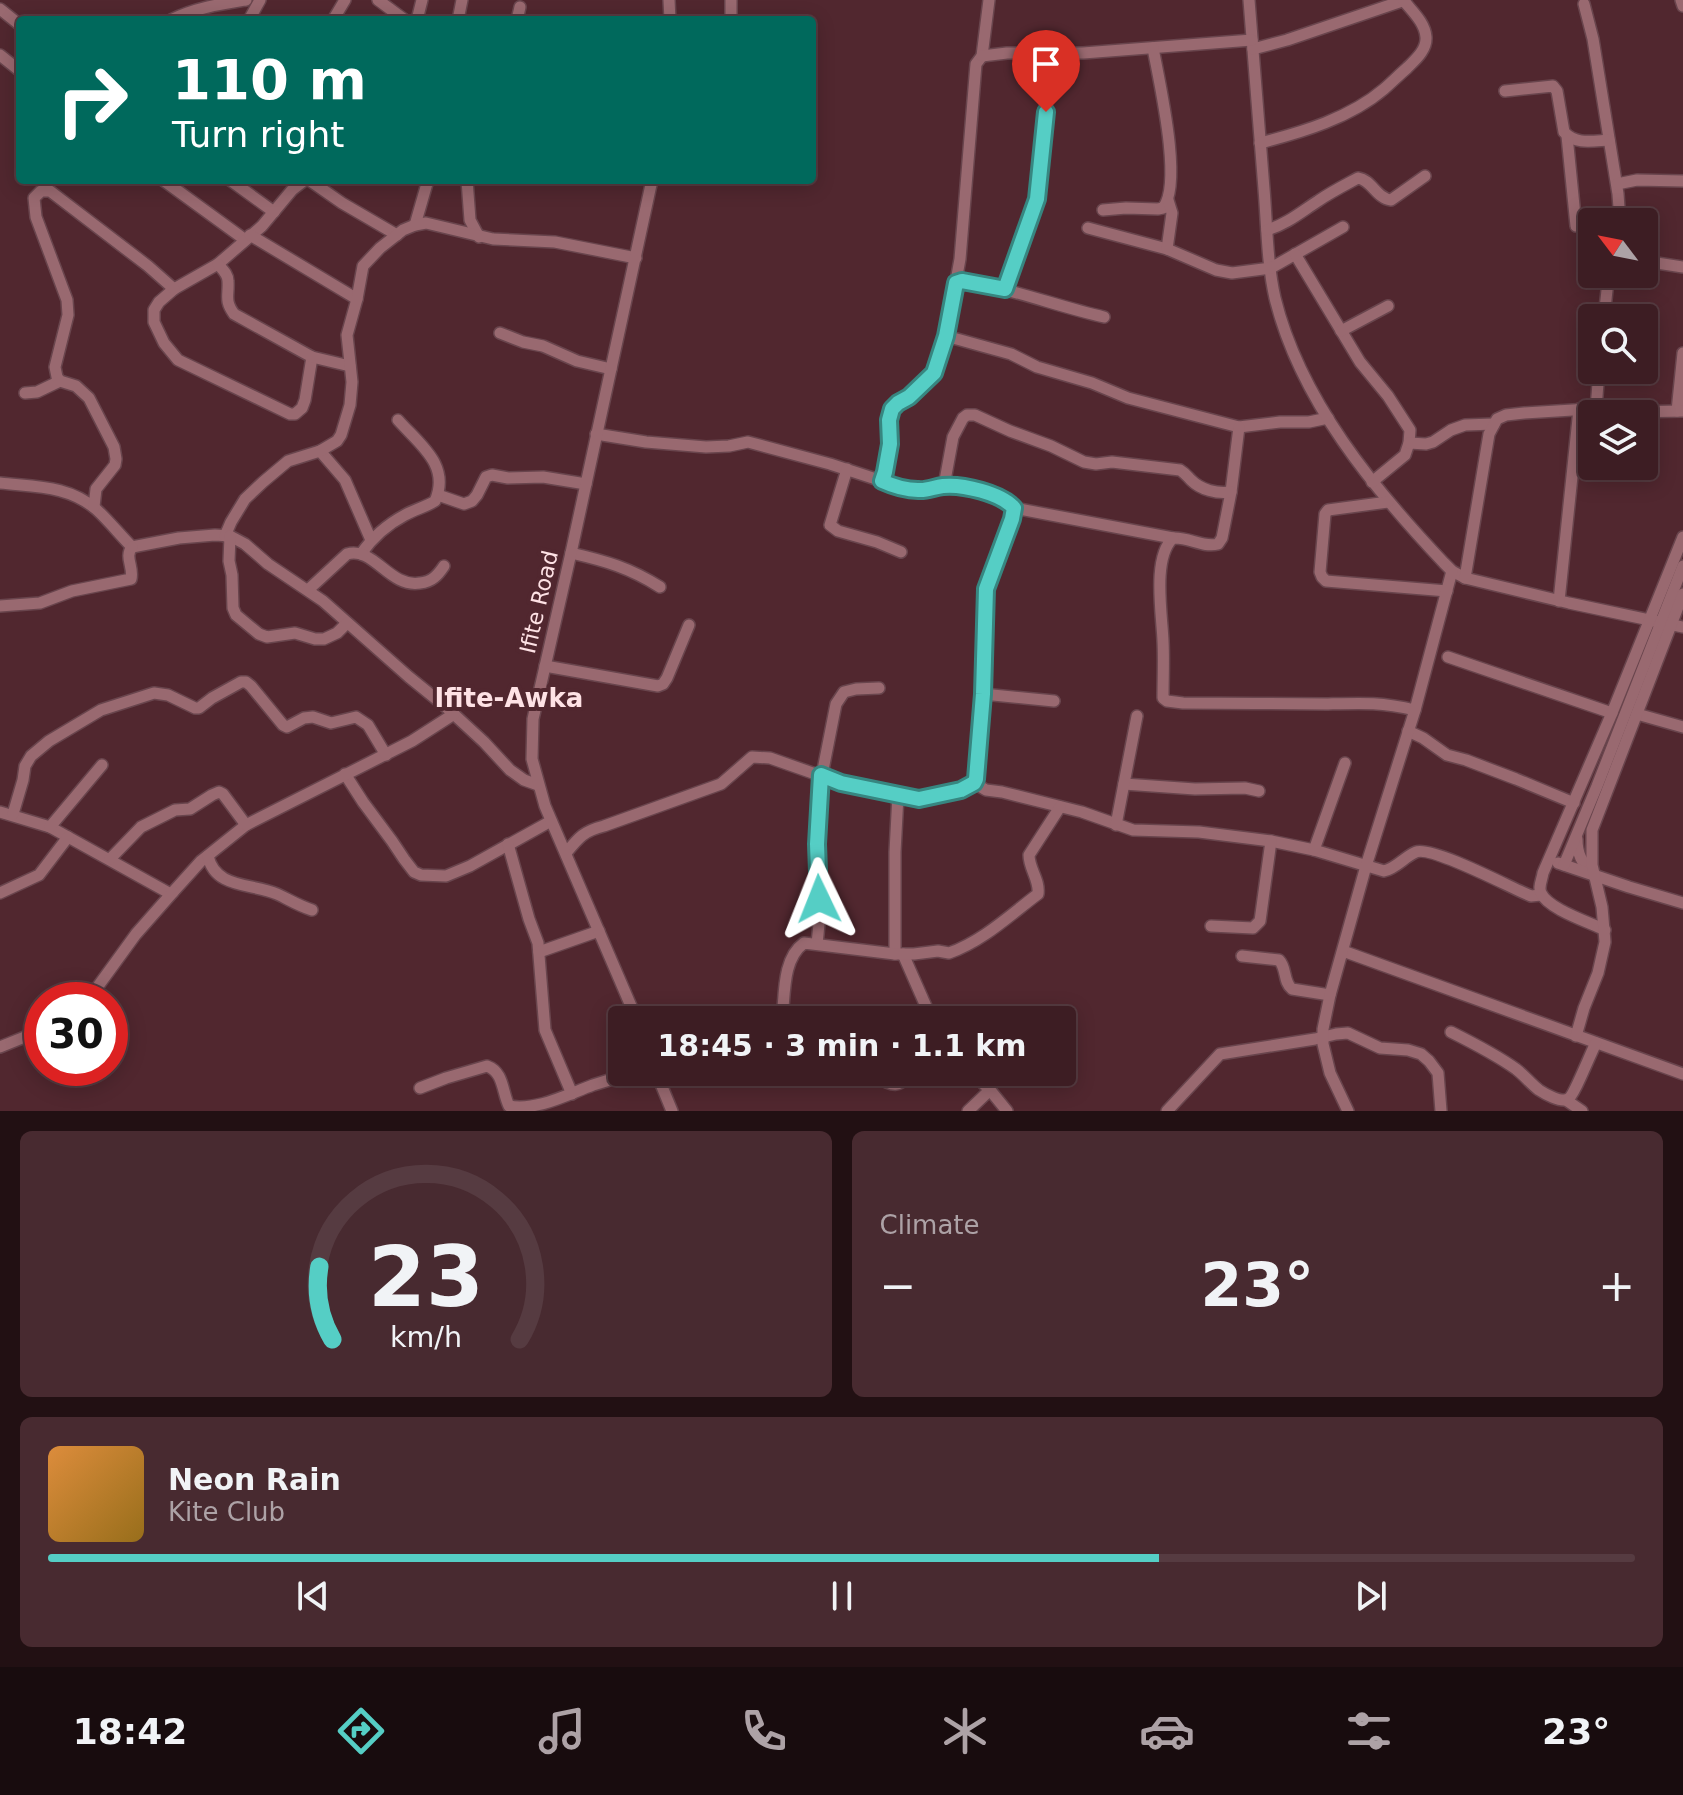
<!DOCTYPE html>
<html lang="en">
<head>
<meta charset="utf-8">
<style>
	:root { --surface:#3d1d23; --page:#482a30; --text:#f1f3f6; --muted:#ada2a6; --line:#563b41; --accent:#55cec5 }
	body { margin:0; font-family:"DejaVu Sans",sans-serif; background:var(--page); color:var(--text); height:100vh; display:flex; flex-direction:column; font-size:30px; white-space:nowrap }
	* { box-sizing:border-box; margin:0 }
	p { font-size:26px; color:var(--muted) }
	.icon { flex:none; width:44px; height:44px; fill:none; stroke:currentColor; stroke-width:2; stroke-linecap:round; stroke-linejoin:round }
	.map { position:relative; height:1111px; overflow:hidden }
	.panel { display:flex; flex-direction:column; gap:20px; padding:20px; background:#221013; flex:1 }
	.panel>* { flex:none }
	.guide { position:absolute; left:16px; top:16px; width:800px; height:168px; border-radius:8px; box-shadow:0 4px 20px #0003,0 0 0 2px var(--line); background:#00695c; color:#fff; overflow:hidden }
	.needle { width:52px; rotate:302deg }
	.fabs { position:absolute; left:1578px; top:208px; display:grid; gap:16px }
	.fabs a { display:grid; place-items:center; width:80px; height:80px; border-radius:8px; background:var(--surface); box-shadow:0 4px 20px #0003,0 0 0 2px var(--line); font-size:40px }
	.speed { position:absolute; left:24px; top:982px; display:flex; gap:16px; font-size:40px; font-weight:700; text-align:center }
	.speed>* { display:grid; place-content:center; width:104px; height:104px; border-radius:50%; background:var(--surface); box-shadow:0 4px 20px #0003,0 0 0 2px var(--line); line-height:1 }
	.speed .limit { border:12px solid #d22; background:#fff; color:#111 }
	.pin { position:absolute; display:grid; place-items:center; width:68px; height:68px; color:#fff; margin:-82px -34px; border-radius:50% 50% 50% 0; rotate:-45deg; box-shadow:0 0 8px #0007 }
	.pin .icon { rotate:45deg }
	.me { position:absolute; width:88px; margin:-44px; rotate:358deg; stroke-linejoin:round; filter:drop-shadow(0 0 6px #0008) }
	.turn { display:flex; align-items:center; gap:28px; height:168px; padding:0 24px; font-size:36px }
	.turn .icon { width:104px; height:104px; stroke-width:2.5 }
	.turn b { display:block; font-size:56px; line-height:68px }
	.big { font-size:60px; font-weight:700; line-height:1.1 }
	.panel .widget { flex:1; display:flex; flex-direction:column; justify-content:center; gap:12px; min-width:0; padding:0 28px; border-radius:12px; background:var(--page) }
	.panel .dial { align-items:center; gap:0 }
	.dial svg { height:208px; overflow:visible; fill:none; stroke:var(--line); stroke-width:7; stroke-linecap:round; text-anchor:middle }
	.dial text { fill:var(--text); stroke:none }
	.song { display:flex; align-items:center; gap:24px }
	.cover { width:96px; height:96px; border-radius:12px; background:linear-gradient(135deg,hsl(30 70% 55%),hsl(40 70% 35%)) }
	.played { height:8px; border-radius:4px; background:linear-gradient(90deg,var(--accent) 70%,var(--line) 70%) }
	.keys { display:flex; justify-content:space-around; direction:ltr }
	.heat { display:flex; justify-content:space-between; align-items:center; font-size:44px; direction:ltr }
	.panel .tiles { flex:1; display:grid; gap:20px; grid-template-columns:1fr 1fr }
	.widget:last-child { grid-column:span 2 }
	.trip { position:absolute; left:608px; top:1006px; width:468px; height:80px; border-radius:8px; background:var(--surface); box-shadow:0 4px 20px #0003,0 0 0 2px var(--line); font-weight:700; line-height:80px; text-align:center }
	.tab-bar { display:flex; height:128px; justify-content:space-around; align-items:center; background:#180c0e; color:var(--muted) }
	.tab-bar .icon { width:56px; height:56px }
	.tab-bar .active { color:var(--accent) }
	.tab-bar b { font-size:36px; color:var(--text) }
	.map>svg:first-child { display:block }
</style>
</head>
<body>
<div class="map">
<svg width="1683" height="1111" viewBox="0 0 1683 1111">
	<rect width="100%" height="100%" fill="#51272f"/>
	<g fill="none" stroke-linecap="round" stroke-linejoin="round">
		<g stroke="#69454d" stroke-width="14">
			<g id="minor">
				<polyline points="378,0 405,20"/>
				<polyline points="669,0 670,20"/>
				<polyline points="989,0 982,56 976,64 960,259 946,336 1011,354 1037,367 1092,383 1128,398 1239,427 1280,422 1309,422 1328,418"/>
				<path d="M1249,0C1254,63 1259,126 1264,189C1267,225 1267,263 1275,298C1300,400 1374,489 1444,563L1452,571L1465,578L1569,603L1683,627"/>
				<polyline points="1681,0 1683,6"/>
				<polyline points="1584,4 1593,39 1618,194 1620,222"/>
				<polyline points="0,9 20,25"/>
				<path d="M171,20C194,8 221,4 246,0"/>
				<polyline points="249,20 260,0"/>
				<polyline points="333,20 345,0"/>
				<polyline points="417,20 422,0"/>
				<polyline points="458,20 462,0"/>
				<polyline points="517,20 520,7"/>
				<polyline points="731,20 731,0"/>
				<polyline points="1253,49 1287,40 1405,0"/>
				<polyline points="0,55 20,71"/>
				<polyline points="982,56 1007,53 1083,53 1252,40"/>
				<path d="M1505,91L1553,86L1557,91L1564,132C1576,145 1592,141 1609,140"/>
				<polyline points="1567,136 1576,226"/>
				<path d="M1260,143C1303,132 1350,118 1384,89C1392,82 1399,75 1407,68C1415,60 1427,50 1426,37C1425,23 1413,12 1404,1"/>
				<polyline points="163,180 244,239"/>
				<polyline points="230,180 274,212"/>
				<polyline points="305,180 292,190 262,226 218,264 174,289 159,302 154,310 154,322 164,343 178,360 290,414 295,414 302,408 305,400 312,357"/>
				<polyline points="309,180 342,203 397,235"/>
				<polyline points="467,180 470,220 479,237"/>
				<polyline points="1617,184 1637,180 1683,181"/>
				<path d="M1103,210L1126,208L1158,209L1163,208C1183,183 1159,81 1153,48"/>
				<polyline points="415,225 428,180"/>
				<polyline points="1088,228 1167,249 1216,270 1232,273 1271,268 1343,227"/>
				<path d="M1267,230C1287,224 1301,212 1318,201C1331,192 1345,185 1358,178C1372,180 1376,198 1391,200L1425,176"/>
				<polyline points="250,235 357,299"/>
				<polyline points="1167,249 1172,213 1168,200"/>
				<polyline points="1295,254 1360,362 1388,396 1410,430 1409,443 1405,455 1372,482"/>
				<polyline points="1644,261 1683,267"/>
				<path d="M218,264C222,269 228,274 228,281C229,296 224,300 234,314L312,357L350,366"/>
				<path d="M956,283L962,281C1011,288 1056,306 1104,317"/>
				<polyline points="1005,289 1037,199 1045,128 1046,85 1051,52"/>
				<polyline points="1604,318 1608,281 1611,274"/>
				<polyline points="1341,331 1388,306"/>
				<polyline points="500,333 523,342 543,346 577,361 611,369"/>
				<polyline points="25,393 37,392 60,381"/>
				<polyline points="1596,409 1599,370"/>
				<polyline points="1677,411 1683,353"/>
				<path d="M1239,427L1231,492L1222,538L1218,544C1203,548 1189,537 1173,538C1152,558 1162,614 1163,641C1164,660 1163,679 1163,698L1167,701L1183,703C1231,703 1280,704 1328,704C1362,703 1381,702 1415,710"/>
				<path d="M596,434L646,442L706,447L729,446L748,442L830,464L882,481C886,470 889,457 890,444C891,433 886,418 893,408C898,401 907,399 913,394C935,375 938,363 946,336"/>
				<polyline points="1409,443 1426,444 1433,442 1451,430 1465,425 1494,424"/>
				<polyline points="320,451 345,480 371,540"/>
				<polyline points="847,469 830,525 838,531 877,542 901,552"/>
				<path d="M0,483C34,487 69,485 97,510C109,521 120,535 132,547L179,538L215,535L230,536L245,544L268,564L323,601L409,677L446,707L484,742L510,770L524,780L538,785"/>
				<path d="M944,486L953,437L963,418L967,415H975L1010,431L1051,446L1084,462L1096,464L1112,462L1180,470C1185,473 1187,476 1191,480C1201,490 1217,494 1231,492"/>
				<polyline points="438,495 464,504 472,501 477,495 486,477 492,475 508,478 543,477 586,484"/>
				<polyline points="1388,502 1328,510 1325,514 1320,572 1322,577 1326,581 1447,591"/>
				<polyline points="94,507 96,489 115,465 116,459 114,447 89,398 76,386 60,381 57,377 55,367 68,315 67,300 36,217 34,198 41,191 50,191 148,266 174,289"/>
				<polyline points="1014,508 1173,538"/>
				<polyline points="225,536 231,522 245,499 263,482 288,461 320,451 337,441 341,435 350,405 352,382 347,335 357,299 363,266 380,248 403,230 415,225 426,223 493,239 555,242 636,258"/>
				<polyline points="230,536 229,561 232,575 233,608 236,615 259,634 267,637 295,633 315,639 324,639 337,633 347,623"/>
				<path d="M571,553C606,561 630,568 660,587"/>
				<path d="M361,554C372,538 388,524 405,515C415,509 426,507 435,501C451,465 419,444 398,420"/>
				<polyline points="1465,578 1489,434 1497,419 1506,415 1524,413 1589,409 1631,412 1683,411"/>
				<path d="M308,590L347,554C374,546 389,588 420,583C432,582 438,575 444,566"/>
				<polyline points="1559,601 1579,409"/>
				<path d="M0,606L40,603L72,591L131,579C134,567 124,557 132,547"/>
				<polyline points="1448,657 1612,713"/>
				<polyline points="545,666 658,686 663,684 667,678 689,625"/>
				<polyline points="983,694 1054,701"/>
				<polyline points="1637,714 1683,727"/>
				<polyline points="1408,731 1423,738 1447,755 1466,760 1516,779 1574,803"/>
				<polyline points="345,774 363,802 392,841 404,859 414,872 421,875 446,876 470,866 551,821"/>
				<path d="M974,783L986,790L1002,792L1082,812L1133,830L1199,832L1271,841L1314,850L1384,871C1397,868 1404,857 1416,852C1431,846 1504,884 1522,892L1531,896L1541,895"/>
				<polyline points="1124,784 1195,789 1245,788 1259,791"/>
				<polyline points="0,812 50,827 169,893 173,892 201,861 246,825 412,741 454,714"/>
				<polyline points="13,814 23,780 25,766 31,756 49,741 101,710 154,693 168,695 195,708 199,708 212,698 241,682 246,682 251,686 283,725 287,727 304,718 313,717 331,723 356,717 368,725 386,755"/>
				<polyline points="1116,825 1137,716"/>
				<polyline points="50,827 102,765"/>
				<path d="M1577,839C1577,854 1582,863 1592,873"/>
				<polyline points="508,844 529,919 538,943 545,1030 572,1094"/>
				<polyline points="1314,850 1345,763"/>
				<path d="M566,853C579,837 584,831 604,826L721,784L752,757L770,758L841,783L919,799L961,790L974,783L978,768V737L983,694L986,589L1012,519L1014,508C1001,493 962,484 943,487C934,487 927,491 918,490C905,490 893,486 882,481"/>
				<path d="M208,856C215,889 252,883 277,894C290,900 297,905 312,910"/>
				<polyline points="110,859 141,827 175,810 190,809 212,795 219,792 223,794 246,825"/>
				<polyline points="1558,863 1629,887 1683,903"/>
				<polyline points="1564,865 1597,786 1683,566"/>
				<polyline points="0,893 39,875 68,837"/>
				<polyline points="1211,926 1253,928 1260,921 1271,841"/>
				<path d="M1605,930C1589,922 1548,909 1541,893C1538,887 1542,880 1543,873L1612,713L1683,537"/>
				<polyline points="817,944 819,924 817,844 820,785 836,704 844,692 856,689 879,688"/>
				<polyline points="1343,951 1683,1074"/>
				<polyline points="539,952 599,931"/>
				<polyline points="895,954 895,852 898,795"/>
				<polyline points="903,954 932,1020"/>
				<path d="M1242,956L1279,960C1287,968 1283,982 1292,989L1330,995"/>
				<polyline points="88,1000 136,934 173,892"/>
				<polyline points="637,1020 545,806 532,759 533,719 571,553 652,180"/>
				<path d="M782,1020C785,995 782,959 804,943L895,954H914L938,951L949,953C983,941 1010,915 1038,894C1040,880 1029,869 1029,855L1060,807"/>
				<path d="M1451,1032C1473,1043 1495,1054 1516,1069C1524,1075 1531,1084 1539,1090C1545,1094 1561,1103 1568,1099C1574,1096 1591,1052 1596,1043"/>
				<polyline points="1576,1036 1584,1008 1598,973 1605,942 1602,907 1592,865 1592,830 1683,594"/>
				<polyline points="0,1047 42,1030"/>
				<polyline points="656,1072 672,1111"/>
				<path d="M869,1072C890,1083 895,1093 913,1072"/>
				<polyline points="971,1072 990,1090 1007,1111"/>
				<path d="M420,1088L446,1078L487,1066C504,1072 502,1092 509,1106C537,1111 566,1095 593,1085C609,1080 625,1075 642,1072"/>
				<polyline points="1566,1100 1582,1111"/>
				<polyline points="968,1111 990,1090"/>
				<polyline points="1167,1111 1220,1054 1315,1039 1336,1034 1348,1033 1380,1048 1408,1050 1421,1054 1429,1061 1438,1073 1441,1111"/>
				<polyline points="1348,1111 1330,1073 1323,1044 1323,1029 1330,995 1366,866 1415,710 1452,571"/>
			</g>
		</g>
		<use href="#minor" stroke="#996970" stroke-width="11"/>
	</g>
	<g fill="none" stroke-linecap="round" stroke-linejoin="round">
		<g stroke="#378680" stroke-width="20">
			<path id="route" d="M819,899L817,844L821,775L841,783L919,799L961,790L974,783L976,779L983,694L986,589L1012,519L1014,508C1001,493 962,484 943,486C934,487 927,491 918,490C905,490 893,486 882,481L885,472L890,444L889,420L892,409L898,403L909,397L934,373L946,336L956,283L962,281L1005,289L1037,199L1046,112"/>
		</g>
		<use href="#route" stroke="#55cec5" stroke-width="14"/>
	</g>
	<g text-anchor="middle" dominant-baseline="central" stroke-width="8" stroke-linejoin="round" paint-order="stroke">
		<g font-size="22" fill="#fee2e5" stroke="#51272f">
			<text transform="translate(539 602) rotate(-77)">Ifite Road</text>
		</g>
		<g font-size="26" font-weight="bold" fill="#fee2e5" stroke="#51272f">
			<text x="509" y="698">Ifite-Awka</text>
		</g>
	</g>
</svg>
<div class="fabs">
<a><svg class="needle" viewBox="-14 -14 28 28"><path d="M0-13l5 13h-10z" fill="#e53935"/><path d="M0 13l5-13h-10z" fill="#ada2a6"/></svg></a>
<a><svg class="icon" aria-label="search" viewBox="0 0 24 24"><circle cx="10" cy="10" r="6"/><path d="M15 15l6 6"/></svg></a>
<a><svg class="icon" aria-label="layers" viewBox="0 0 24 24"><path d="M12 4l9 5-9 5-9-5zM3 14l9 5 9-5"/></svg></a>
</div>
<div class="speed"><div class="limit">30</div></div>
<div class="pin" style="left:1046px;top:112px;background:#d93025"><svg class="icon" aria-label="arrive" viewBox="0 0 24 24"><path d="M6 21V4h12l-3 4 3 4H6"/></svg></div>
<svg class="me" style="left:819px;top:899px" viewBox="-20 -20 40 40"><path d="M0-17L14 15 0 8-14 15z" fill="#55cec5" stroke="#fff" stroke-width="4"/></svg>
<div class="trip">18:45 · 3 min · 1.1 km</div>
<div class="guide">
<div class="turn"><svg class="icon" aria-label="right" viewBox="0 0 24 24"><path d="M7 20v-9h11M14 6l5 5-5 5"/></svg><div><b>110 m</b>Turn right</div></div>
</div>
</div>
<section class="panel">
<div class="tiles">
<div class="widget dial"><svg viewBox="0 0 100 80">
<path d="M14 69A42 42 0 1 1 86 69"/>
<path d="M14 69A42 42 0 0 1 9 41" stroke="#55cec5"/>
<text x="50" y="56" font-size="32" font-weight="700">23</text>
<text x="50" y="72" font-size="11">km/h</text>
</svg></div>
<div class="widget"><p>Climate</p>
<div class="heat"><a>−</a><b class="big">23°</b><a>+</a></div>
</div>
<div class="widget">
<div class="song"><i class="cover"></i><div><b>Neon Rain</b><p>Kite Club</p></div></div>
<div class="played"></div>
<div class="keys"><svg class="icon" aria-label="previous" viewBox="0 0 24 24"><path d="M18 5L8 12l10 7zM5 5v14"/></svg><svg class="icon" aria-label="pause" viewBox="0 0 24 24"><path d="M8 5v14M16 5v14"/></svg><svg class="icon" aria-label="next" viewBox="0 0 24 24"><path d="M6 5l10 7-10 7zM19 5v14"/></svg></div>
</div>
</div>
</section>
<nav class="tab-bar">
<b>18:42</b>
<svg class="icon active" aria-label="directions" viewBox="0 0 24 24"><path d="M12 3l9 9-9 9-9-9zM9 14v-3h6M13 9l2 2-2 2"/></svg>
<svg class="icon" aria-label="music" viewBox="0 0 24 24"><path d="M9 18V5l10-2v13"/><circle cx="6" cy="18" r="3"/><circle cx="16" cy="16" r="3"/></svg>
<svg class="icon" aria-label="phone" viewBox="0 0 24 24"><path d="M5 4h4l2 5-3 2q2 4 5 5l2-3 5 2v4C11 20 4 13 5 4z"/></svg>
<svg class="icon" aria-label="climate" viewBox="0 0 24 24"><path d="M12 3v18M4 7l16 10M4 17L20 7"/></svg>
<svg class="icon" aria-label="car" viewBox="0 0 24 24"><path d="M5 17H2v-5l4-1 3-4h7l3 4 3 1v5h-3M9 17h6M6 11h13"/><circle cx="7" cy="17" r="2"/><circle cx="17" cy="17" r="2"/></svg>
<svg class="icon" aria-label="filters" viewBox="0 0 24 24"><path d="M4 7h16M4 17h16"/><circle cx="9" cy="7" r="2"/><circle cx="15" cy="17" r="2"/></svg>
<b>23°</b>
</nav>
</body>
</html>
